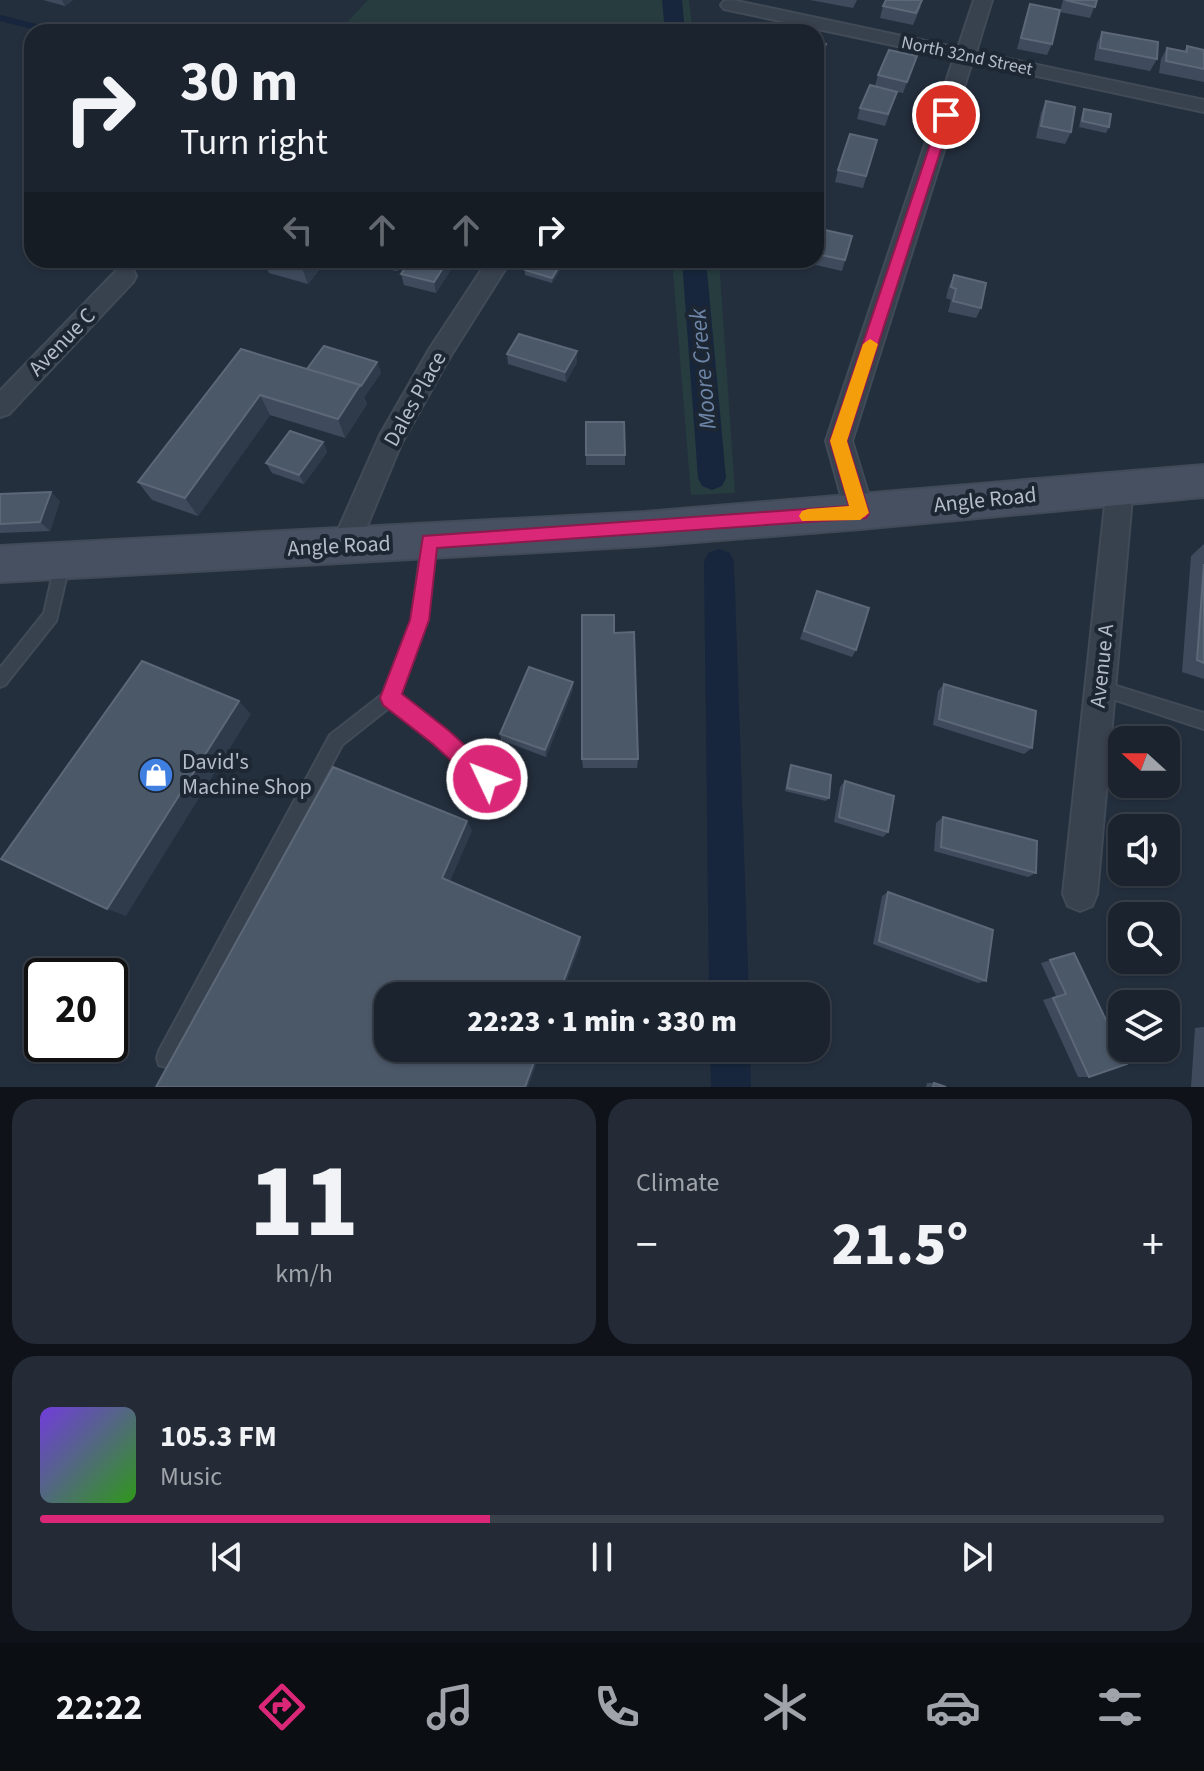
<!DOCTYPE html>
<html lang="en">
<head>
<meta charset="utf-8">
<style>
	:root { --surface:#1b232e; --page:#242b36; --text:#f1f3f6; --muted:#a0a4aa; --line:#39404a; --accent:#db2777 }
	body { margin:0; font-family:"Source Sans 3",sans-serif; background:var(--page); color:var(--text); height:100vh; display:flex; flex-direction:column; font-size:30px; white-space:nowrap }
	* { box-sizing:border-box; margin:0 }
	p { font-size:26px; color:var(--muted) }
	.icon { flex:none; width:44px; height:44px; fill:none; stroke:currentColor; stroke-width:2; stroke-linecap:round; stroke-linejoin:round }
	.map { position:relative; height:1087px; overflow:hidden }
	.drawer { display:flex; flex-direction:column; gap:12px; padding:12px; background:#0f1319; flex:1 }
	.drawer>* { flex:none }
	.top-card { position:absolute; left:24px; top:24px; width:800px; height:244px; border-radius:24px; box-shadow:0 2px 6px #0004,0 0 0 2px var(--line); background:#1b232e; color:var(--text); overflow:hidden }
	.needle { width:52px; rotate:291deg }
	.tools { position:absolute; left:1108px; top:726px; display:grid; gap:16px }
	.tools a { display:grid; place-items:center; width:72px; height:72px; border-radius:16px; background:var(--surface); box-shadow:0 2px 6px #0004,0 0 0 2px var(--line); font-size:40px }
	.speed { position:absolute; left:24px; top:958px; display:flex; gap:16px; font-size:40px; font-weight:700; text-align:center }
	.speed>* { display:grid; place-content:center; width:104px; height:104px; border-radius:50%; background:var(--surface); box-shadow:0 2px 6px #0004,0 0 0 2px var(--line); line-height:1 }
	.speed .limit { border:4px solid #111; border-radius:12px; background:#fff; color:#111 }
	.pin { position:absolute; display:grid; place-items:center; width:68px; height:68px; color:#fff; margin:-34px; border:4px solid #fff; border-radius:50%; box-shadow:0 2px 8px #0007 }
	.me { position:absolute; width:88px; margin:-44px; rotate:313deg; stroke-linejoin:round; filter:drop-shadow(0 0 6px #0008) }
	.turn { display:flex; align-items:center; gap:28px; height:168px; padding:0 24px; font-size:36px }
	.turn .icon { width:104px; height:104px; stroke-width:2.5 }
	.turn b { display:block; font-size:56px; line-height:68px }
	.lanes { display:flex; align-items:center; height:76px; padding:0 24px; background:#0003; justify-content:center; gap:40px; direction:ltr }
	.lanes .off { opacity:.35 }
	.big { font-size:60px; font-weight:800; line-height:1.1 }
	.drawer .widget { flex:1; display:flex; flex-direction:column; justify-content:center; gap:12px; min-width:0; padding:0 28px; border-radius:24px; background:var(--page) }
	.drawer .dial { align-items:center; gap:0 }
	.dial b { font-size:104px; line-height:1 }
	.song { display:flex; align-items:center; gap:24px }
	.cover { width:96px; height:96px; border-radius:12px; background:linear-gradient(135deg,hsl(260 70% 55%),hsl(110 70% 35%)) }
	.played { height:8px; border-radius:4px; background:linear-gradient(90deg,var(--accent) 40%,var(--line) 40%) }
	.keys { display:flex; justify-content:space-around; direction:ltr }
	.heat { display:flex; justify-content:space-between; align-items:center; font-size:44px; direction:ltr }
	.drawer .tiles { flex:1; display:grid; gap:12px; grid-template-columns:1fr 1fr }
	.widget:last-child { grid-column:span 2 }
	.trip { position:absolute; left:374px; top:982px; width:456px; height:80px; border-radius:24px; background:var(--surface); box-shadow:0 2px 6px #0004,0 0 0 2px var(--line); font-weight:800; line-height:80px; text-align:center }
	.menu { display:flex; height:128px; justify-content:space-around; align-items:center; background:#0b0e12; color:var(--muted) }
	.menu .icon { width:56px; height:56px }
	.menu .selected { color:var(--accent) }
	.menu b { font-size:36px; color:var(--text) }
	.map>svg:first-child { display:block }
</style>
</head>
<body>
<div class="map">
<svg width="1204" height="1087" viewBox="0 0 1204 1087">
	<rect width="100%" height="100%" fill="#242f3e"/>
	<g fill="#263c3f">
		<polygon points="368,0 689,0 693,32 338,32"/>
		<polygon points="672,260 719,260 735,493 691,495"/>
	</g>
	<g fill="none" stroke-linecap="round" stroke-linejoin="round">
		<polyline stroke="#17263c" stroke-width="6" points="0,18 56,32"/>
		<g fill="#17263c" fill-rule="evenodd">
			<polygon points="662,0 682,0 685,32 665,32"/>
			<polygon points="682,260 706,260 726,478 722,486 712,490 702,486 698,478"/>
			<polygon points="719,549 730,553 734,562 749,996 709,996 704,562 708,553"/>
			<polygon points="710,1048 750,1048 751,1087 711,1087"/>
		</g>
		<g stroke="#414a57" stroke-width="4">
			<g id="lane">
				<polygon points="393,260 405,260 399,268 395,269 389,265"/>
				<polygon points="429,535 434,537 436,541 426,620 399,695 447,732 493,773 495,779 493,785 487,787 481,785 435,742 390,707 342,745 173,1065 166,1067 159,1065 157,1058 159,1051 330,735 384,693 412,620 422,541 424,537"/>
				<polygon points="63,555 68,557 70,561 56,621 5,685 0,687 0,668 44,613 56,561 58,557"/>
				<polygon points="1100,681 1204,713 1204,729 1095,693 1092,688 1095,683"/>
			</g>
		</g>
		<g stroke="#414a57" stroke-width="4">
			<g id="street">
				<polygon points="732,0 958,48 974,0 992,0 976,52 1204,100 1204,112 972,62 852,441 874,513 870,521 860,525 850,521 846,513 826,441 954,58 724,9 721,5 724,1"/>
				<polygon points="488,260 511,260 448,360 401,444 355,555 345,558 335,555 331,546 380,435 430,348"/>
				<polygon points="125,268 133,270 136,276 133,282 9,414 0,417 0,391 117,270"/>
				<polygon points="1120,475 1130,478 1133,486 1097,894 1092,906 1080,911 1068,906 1063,894 1107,486 1110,478"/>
			</g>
		</g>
		<g stroke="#414a57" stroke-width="4">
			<polygon id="secondary" points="1204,465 1204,497 860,529 645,546 0,582 0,546 645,512"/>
		</g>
		<use href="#lane" fill="#38414e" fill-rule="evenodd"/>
		<use href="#street" fill="#38414e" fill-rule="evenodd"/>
		<use href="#secondary" fill="#465061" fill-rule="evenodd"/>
	</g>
	<g fill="#3f4b5c">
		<polygon points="43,0 73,0 65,6"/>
		<polygon points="810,0 857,0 853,8"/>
		<polygon points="1063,0 1097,0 1090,18 1060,12"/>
		<polygon points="1030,4 1052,44 1047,55 1017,49 1026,16"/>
		<polygon points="883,6 921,6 913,25 880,18"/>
		<polygon points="1102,32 1157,59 1150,71 1094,60 1097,43"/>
		<polygon points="816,42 826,44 823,56 818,70 816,70"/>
		<polygon points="1187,46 1204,50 1204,82 1159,73 1161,59 1167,48 1184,51"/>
		<polygon points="917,56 903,93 897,92 885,126 857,119 860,108 875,86 878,75"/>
		<polygon points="1046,101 1071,132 1065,144 1036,138 1041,113"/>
		<polygon points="1084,109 1109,127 1106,133 1079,127 1082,114"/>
		<polygon points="877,140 863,188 835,182 838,170"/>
		<polygon points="816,228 852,236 842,271 803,262 804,260 816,260"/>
		<polygon points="263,260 327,260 308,284 269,273"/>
		<polygon points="457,260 436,293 404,285 401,274"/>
		<polygon points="563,265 552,283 525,275 525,270"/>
		<polygon points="954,275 981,308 976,318 948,312 951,300 946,298 949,286"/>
		<polygon points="241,349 307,369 377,362 381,373 364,397 367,404 345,438 270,415 198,516 152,500 138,482"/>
		<polygon points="507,354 577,362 566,382 508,364"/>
		<polygon points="586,422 625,455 625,465 586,465"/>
		<polygon points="323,442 327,452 304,484 272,473 266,463"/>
		<polygon points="0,494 60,501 50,531 0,533"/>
		<polygon points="1204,544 1204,679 1182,672 1191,556"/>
		<polygon points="817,591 856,650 852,657 800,639"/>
		<polygon points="614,633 638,759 637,768 583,768 582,759"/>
		<polygon points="944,684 1032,748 1024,754 933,725 938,691"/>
		<polygon points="573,689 546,757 501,740 500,734"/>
		<polygon points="791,765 829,798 826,801 785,791 789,769"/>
		<polygon points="845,781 888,832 883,837 834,822 840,787"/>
		<polygon points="943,817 1036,873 1028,877 934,851 936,823"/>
		<polygon points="888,892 986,981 978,983 873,944 882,896"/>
		<polygon points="1074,953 1089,1077 1078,1077 1043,1000 1056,996 1041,963"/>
		<polygon points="1204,1027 1204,1087 1191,1087 1195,1028"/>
		<polygon points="927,1083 934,1083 946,1087 926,1087"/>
	</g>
	<g fill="#2f3b4b">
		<polygon points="62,0 73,0 65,6"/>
		<polygon points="826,44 823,56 818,70 820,58"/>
		<polygon points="309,260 327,260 308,284 302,268"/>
		<polygon points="448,260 457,260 436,293 434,282"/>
		<polygon points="563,260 563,265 552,283 552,278"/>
		<polygon points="577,351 577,362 566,382 565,372"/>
		<polygon points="377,362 381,373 364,397 367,404 345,438 338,419 360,385"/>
		<polygon points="260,395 270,415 198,516 185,498"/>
		<polygon points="323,442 327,452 304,484 299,475"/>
		<polygon points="51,492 60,501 50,531 40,522"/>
		<polygon points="573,682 573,689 546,757 545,750"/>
		<polygon points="239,701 251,714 126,916 107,909"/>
		<polygon points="467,821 472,831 448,886 442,878"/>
		<polygon points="580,937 581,943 561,996 558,996"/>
		<polygon points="539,1048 542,1048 528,1087 525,1087"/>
	</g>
	<g fill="#4b5868" stroke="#5c6777" stroke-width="2">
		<polygon points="886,0 922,0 916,13 883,6"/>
		<polygon points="1065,0 1097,0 1095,7"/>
		<polygon points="1030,4 1060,10 1052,44 1021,38"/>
		<polygon points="1102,32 1158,42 1157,59 1100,48"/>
		<polygon points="816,42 826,44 820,58 816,58"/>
		<polygon points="1187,46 1204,50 1204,69 1166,61 1167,48 1187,52"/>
		<polygon points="889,50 917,56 907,82 878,75"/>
		<polygon points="870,85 897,92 888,114 860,108"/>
		<polygon points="1046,101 1075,107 1071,132 1041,126"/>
		<polygon points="1084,109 1111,114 1109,127 1082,121"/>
		<polygon points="850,134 877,140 866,176 838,170"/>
		<polygon points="816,228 852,236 845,260 816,254"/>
		<polygon points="273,260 309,260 302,268"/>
		<polygon points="411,260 448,260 434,282 401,274"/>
		<polygon points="531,260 563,260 552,278 525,270"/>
		<polygon points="954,275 986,283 981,308 953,301 956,289 951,287"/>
		<polygon points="519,334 577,351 565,372 507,354"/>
		<polygon points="324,346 377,362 361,386 360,385 307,369"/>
		<polygon points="241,349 360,385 338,419 260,395 185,498 138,482"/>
		<polygon points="586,422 624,422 625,455 586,455"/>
		<polygon points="290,431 323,442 299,475 266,463"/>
		<polygon points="51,492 40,522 0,524 0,494"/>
		<polygon points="1204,564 1204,663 1197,660"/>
		<polygon points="817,591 869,608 856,650 804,631"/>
		<polygon points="582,615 614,615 614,633 634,632 638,759 582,759"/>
		<polygon points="142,661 239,701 107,909 1,859"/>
		<polygon points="529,667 573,682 545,750 500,734"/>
		<polygon points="944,684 1036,711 1032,748 939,719"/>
		<polygon points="791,765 831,775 829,798 787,788"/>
		<polygon points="333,767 467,821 442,878 580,937 558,996 388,996 388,1048 539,1048 525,1087 156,1087"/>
		<polygon points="845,781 894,796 888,832 839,817"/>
		<polygon points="943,817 1037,841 1036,873 941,847"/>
		<polygon points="888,892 993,930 986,981 879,941"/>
		<polygon points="1074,953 1127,1064 1089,1077 1053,998 1066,994 1050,960"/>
		<polygon points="934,1083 946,1087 933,1087"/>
	</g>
	<polygon fill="#db2777" stroke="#8e194d" stroke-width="2" points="946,111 952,115 847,441 869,513 866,518 437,548 429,620 402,694 448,730 494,772 497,779 494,786 487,789 479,786 433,744 383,705 380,698 410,620 423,536 849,506 830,441 940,115"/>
	<polygon fill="#f59e0b" points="870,339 878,344 847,441 869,513 860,520 802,521 799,516 802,511 808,509 849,506 830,441 863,344"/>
	<defs>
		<g id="shop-disc" transform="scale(1.8)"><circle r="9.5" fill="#3f7fe0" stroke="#1d2633"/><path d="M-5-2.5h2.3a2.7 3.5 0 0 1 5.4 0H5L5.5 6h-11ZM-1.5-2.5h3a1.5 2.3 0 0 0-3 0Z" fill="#fff"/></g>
	</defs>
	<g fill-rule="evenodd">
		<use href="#shop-disc" x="156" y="775"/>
	</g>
	<g text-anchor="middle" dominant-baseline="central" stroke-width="8" stroke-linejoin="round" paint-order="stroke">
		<g font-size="18" fill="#b4bcc9" stroke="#1d2633">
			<text transform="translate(967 56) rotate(12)">North 32nd Street</text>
		</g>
		<g font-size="22" fill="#b4bcc9" stroke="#1d2633">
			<text transform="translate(62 342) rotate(-46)">Avenue C</text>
			<text transform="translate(415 399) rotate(-61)">Dales Place</text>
			<text transform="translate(985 500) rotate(-6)">Angle Road</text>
			<text transform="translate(339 546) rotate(-3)">Angle Road</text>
			<text transform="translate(1102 666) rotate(-84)">Avenue A</text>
		</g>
		<g font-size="22" fill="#b4bcc9" stroke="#1d2633" text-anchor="start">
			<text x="182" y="762">David's<tspan x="182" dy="25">Machine Shop</tspan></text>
		</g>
		<g font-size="24" font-style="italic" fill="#6d86a8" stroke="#1d2633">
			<text transform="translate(703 369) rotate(-95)">Moore Creek</text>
		</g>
	</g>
</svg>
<div class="tools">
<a><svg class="needle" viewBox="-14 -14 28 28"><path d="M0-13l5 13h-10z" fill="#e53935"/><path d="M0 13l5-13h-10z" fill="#a0a4aa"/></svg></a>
<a><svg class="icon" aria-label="sound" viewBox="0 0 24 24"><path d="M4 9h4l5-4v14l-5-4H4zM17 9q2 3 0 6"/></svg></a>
<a><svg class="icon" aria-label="search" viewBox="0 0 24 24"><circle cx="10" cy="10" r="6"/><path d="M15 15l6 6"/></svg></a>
<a><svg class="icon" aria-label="layers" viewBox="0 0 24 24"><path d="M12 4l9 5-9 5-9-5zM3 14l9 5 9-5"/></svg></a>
</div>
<div class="speed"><div class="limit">20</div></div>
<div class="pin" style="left:946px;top:115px;background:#d93025"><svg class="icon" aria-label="arrive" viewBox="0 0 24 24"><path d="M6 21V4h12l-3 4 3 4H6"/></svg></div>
<svg class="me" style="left:487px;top:779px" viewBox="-20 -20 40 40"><circle r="17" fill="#db2777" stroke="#fff" stroke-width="3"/><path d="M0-11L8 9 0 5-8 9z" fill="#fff"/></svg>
<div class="trip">22:23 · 1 min · 330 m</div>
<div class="top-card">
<div class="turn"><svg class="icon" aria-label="right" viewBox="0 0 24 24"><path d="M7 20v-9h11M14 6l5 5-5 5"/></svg><div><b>30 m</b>Turn right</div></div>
<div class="lanes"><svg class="icon off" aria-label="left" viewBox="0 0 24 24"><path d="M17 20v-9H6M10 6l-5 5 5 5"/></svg><svg class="icon off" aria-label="ahead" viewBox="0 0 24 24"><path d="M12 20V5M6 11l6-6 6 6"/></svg><svg class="icon off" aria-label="ahead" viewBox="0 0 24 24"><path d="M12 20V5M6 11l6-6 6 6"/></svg><svg class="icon" aria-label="right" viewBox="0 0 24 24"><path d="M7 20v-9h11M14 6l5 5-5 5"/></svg></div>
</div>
</div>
<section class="drawer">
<div class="tiles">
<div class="widget dial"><b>11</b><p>km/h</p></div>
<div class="widget"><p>Climate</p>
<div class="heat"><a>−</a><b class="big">21.5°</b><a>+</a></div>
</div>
<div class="widget">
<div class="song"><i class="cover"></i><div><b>105.3 FM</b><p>Music</p></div></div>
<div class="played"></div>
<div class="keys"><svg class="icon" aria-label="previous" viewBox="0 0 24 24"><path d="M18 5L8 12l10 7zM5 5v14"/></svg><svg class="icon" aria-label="pause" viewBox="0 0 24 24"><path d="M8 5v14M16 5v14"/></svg><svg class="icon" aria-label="next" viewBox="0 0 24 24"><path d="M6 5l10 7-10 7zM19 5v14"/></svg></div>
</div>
</div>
</section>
<nav class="menu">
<b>22:22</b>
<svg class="icon selected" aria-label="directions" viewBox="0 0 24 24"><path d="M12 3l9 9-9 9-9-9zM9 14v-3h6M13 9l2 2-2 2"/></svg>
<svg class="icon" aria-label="music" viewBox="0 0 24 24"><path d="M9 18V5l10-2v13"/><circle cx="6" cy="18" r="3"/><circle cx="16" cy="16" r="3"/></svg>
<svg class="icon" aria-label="phone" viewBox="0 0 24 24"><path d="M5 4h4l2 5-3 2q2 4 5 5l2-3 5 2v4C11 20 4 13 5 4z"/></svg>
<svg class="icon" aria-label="climate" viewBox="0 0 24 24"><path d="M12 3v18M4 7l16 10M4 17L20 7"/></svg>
<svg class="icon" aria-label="car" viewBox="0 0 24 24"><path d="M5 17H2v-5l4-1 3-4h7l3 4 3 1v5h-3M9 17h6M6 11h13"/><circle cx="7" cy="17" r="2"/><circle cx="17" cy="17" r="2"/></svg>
<svg class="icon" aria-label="filters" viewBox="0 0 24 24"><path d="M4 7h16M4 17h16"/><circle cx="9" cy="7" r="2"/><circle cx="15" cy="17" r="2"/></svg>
</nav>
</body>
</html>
